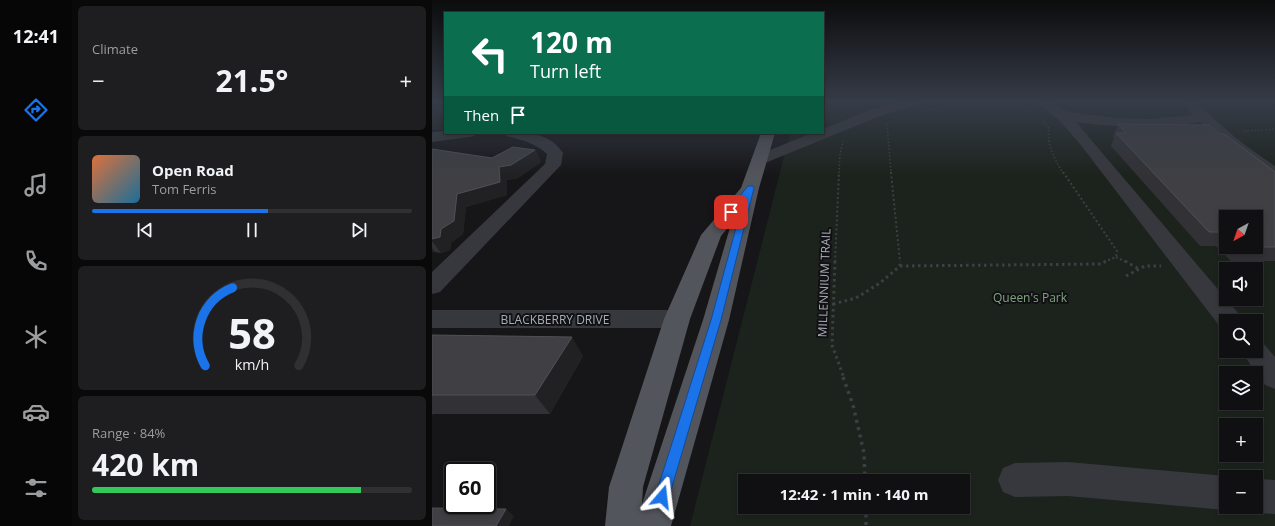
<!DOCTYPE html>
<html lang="en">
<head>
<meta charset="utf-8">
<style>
	:root { --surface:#101012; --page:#1e1e20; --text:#f1f3f6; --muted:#9c9d9f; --line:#303032; --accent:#1a73e8 }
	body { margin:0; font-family:"Open Sans",sans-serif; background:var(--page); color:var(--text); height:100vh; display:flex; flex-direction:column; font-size:15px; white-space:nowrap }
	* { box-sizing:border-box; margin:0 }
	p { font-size:13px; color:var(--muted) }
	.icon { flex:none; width:22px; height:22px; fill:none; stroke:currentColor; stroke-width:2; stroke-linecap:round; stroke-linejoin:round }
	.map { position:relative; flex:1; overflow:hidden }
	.side { display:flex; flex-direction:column; gap:6px; padding:6px; background:#09090a; width:360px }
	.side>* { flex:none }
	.hud { position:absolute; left:12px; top:12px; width:380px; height:122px; border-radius:0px; box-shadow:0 2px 6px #0003,0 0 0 1px var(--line); background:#0b6e4f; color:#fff; overflow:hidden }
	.needle { width:26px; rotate:220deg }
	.tools { position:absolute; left:787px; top:210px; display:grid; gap:8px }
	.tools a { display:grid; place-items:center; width:44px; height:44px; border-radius:0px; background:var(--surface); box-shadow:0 2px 6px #0003,0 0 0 1px var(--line); font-size:20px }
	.speed { position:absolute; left:12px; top:462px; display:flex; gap:8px; font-size:20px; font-weight:700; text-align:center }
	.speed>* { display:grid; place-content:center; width:52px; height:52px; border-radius:50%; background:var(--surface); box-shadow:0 2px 6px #0003,0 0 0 1px var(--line); line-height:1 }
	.speed .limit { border:2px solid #111; border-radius:6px; background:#fff; color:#111 }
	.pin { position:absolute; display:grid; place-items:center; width:34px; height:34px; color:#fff; margin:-17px; border-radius:8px; box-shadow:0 2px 6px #0006 }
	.me { position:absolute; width:44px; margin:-22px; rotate:17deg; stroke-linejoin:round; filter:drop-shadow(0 0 3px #0008) }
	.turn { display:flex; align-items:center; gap:14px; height:84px; padding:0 20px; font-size:18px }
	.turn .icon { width:52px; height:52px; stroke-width:2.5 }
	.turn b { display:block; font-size:28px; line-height:34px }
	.then { display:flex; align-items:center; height:38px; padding:0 20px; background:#0003; gap:8px; font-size:15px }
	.big { font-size:30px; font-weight:700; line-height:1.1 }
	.side .card { flex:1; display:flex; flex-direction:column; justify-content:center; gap:6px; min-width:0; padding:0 14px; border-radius:6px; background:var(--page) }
	.side .dial { align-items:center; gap:0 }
	.dial svg { height:104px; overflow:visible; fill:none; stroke:var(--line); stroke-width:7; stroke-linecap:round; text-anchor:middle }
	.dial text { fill:var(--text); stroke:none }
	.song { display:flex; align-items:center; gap:12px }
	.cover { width:48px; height:48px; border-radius:6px; background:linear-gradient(135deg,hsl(20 70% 55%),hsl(200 70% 35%)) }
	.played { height:4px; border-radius:2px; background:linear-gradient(90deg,var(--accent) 55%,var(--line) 55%) }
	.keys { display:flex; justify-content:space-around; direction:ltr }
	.heat { display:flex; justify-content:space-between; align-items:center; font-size:22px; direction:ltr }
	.charge { height:6px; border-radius:3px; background:linear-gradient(90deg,#34c759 84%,var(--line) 0) }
	.trip { position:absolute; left:306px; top:474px; width:232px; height:40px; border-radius:0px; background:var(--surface); box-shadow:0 2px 6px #0003,0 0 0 1px var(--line); font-weight:700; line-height:40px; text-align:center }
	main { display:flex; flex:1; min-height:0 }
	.dock { display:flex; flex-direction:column; width:72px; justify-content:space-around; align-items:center; background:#060607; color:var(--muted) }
	.dock .icon { width:28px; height:28px }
	.dock .on { color:var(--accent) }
	.dock b { font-size:18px; color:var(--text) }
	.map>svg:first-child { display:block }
</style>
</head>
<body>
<main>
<nav class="dock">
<b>12:41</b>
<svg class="icon on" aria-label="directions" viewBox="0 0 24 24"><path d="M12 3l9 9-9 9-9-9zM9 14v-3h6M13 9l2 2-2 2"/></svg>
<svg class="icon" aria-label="music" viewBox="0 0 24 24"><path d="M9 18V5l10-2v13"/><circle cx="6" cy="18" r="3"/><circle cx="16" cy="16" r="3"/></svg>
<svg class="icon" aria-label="phone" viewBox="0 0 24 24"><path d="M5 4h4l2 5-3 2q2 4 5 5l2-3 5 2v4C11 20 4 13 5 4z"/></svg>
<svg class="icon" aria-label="climate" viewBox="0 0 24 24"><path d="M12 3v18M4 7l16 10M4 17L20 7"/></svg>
<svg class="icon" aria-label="car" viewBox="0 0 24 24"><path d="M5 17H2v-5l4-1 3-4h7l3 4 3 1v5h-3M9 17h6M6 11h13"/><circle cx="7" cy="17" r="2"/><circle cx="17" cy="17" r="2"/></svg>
<svg class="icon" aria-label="filters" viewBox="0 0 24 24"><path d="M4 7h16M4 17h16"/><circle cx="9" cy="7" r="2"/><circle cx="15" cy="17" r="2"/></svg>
</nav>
<section class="side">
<div class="card"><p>Climate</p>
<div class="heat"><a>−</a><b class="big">21.5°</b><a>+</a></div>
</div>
<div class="card">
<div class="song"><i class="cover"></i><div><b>Open Road</b><p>Tom Ferris</p></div></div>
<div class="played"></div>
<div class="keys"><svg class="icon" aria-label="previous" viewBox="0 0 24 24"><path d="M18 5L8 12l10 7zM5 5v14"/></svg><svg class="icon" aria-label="pause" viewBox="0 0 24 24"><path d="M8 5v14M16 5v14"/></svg><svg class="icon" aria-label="next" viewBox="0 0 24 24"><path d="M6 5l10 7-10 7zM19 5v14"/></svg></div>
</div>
<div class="card dial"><svg viewBox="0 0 100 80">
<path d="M14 69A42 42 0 1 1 86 69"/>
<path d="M14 69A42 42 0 0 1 35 9" stroke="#1a73e8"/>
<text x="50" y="56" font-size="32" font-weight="700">58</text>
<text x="50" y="72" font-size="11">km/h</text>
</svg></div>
<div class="card"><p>Range · 84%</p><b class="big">420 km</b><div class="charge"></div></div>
</section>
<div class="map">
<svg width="843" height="526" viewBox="0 0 843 526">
	<rect width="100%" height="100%" fill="#161618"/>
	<g fill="#1c231d" fill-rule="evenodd">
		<rect x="0" y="102" width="13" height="28"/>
		<path d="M391,102H843V526H258L358,133H391ZM794,217H824V247H794ZM794,269H824V299H794ZM794,321H824V351H794ZM794,373H824V403H794ZM794,425H824V455H794ZM794,477H824V507H794ZM313,481H531V507H313Z"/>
	</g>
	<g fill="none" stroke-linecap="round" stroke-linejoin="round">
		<g stroke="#3d3f44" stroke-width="1.5" stroke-dasharray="1.5 2" stroke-linecap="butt">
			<polyline points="416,102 418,108"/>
			<polyline points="536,102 582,107 595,104"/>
			<polyline points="658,103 741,104"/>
			<polyline points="781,103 806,102"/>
			<polyline points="13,107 6,108 13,108"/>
			<polyline points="582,107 598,109"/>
			<polyline points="492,109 551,107 556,104"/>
			<polyline points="0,114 13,111"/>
			<path d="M611,122L617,128C614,144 623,160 631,173"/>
			<polyline points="455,124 459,173"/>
			<polyline points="812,131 843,129"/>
			<polyline points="407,173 408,154 411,141"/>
		</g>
		<g stroke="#3d3f44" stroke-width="2" stroke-dasharray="2 2.5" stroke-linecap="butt">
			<polyline points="459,172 468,262"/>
			<polyline points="631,172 685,251 684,257"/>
			<polyline points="684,257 694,262"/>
			<polyline points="403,262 407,172"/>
			<polyline points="672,262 684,257"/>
		</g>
		<g stroke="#3d3f44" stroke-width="3" stroke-dasharray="2.5 3.5" stroke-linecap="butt">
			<polyline points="403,261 400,345 412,378"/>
			<polyline points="693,261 707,269"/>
			<polyline points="468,266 669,264 674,261"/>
			<polyline points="694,276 713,266 729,266"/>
			<polyline points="401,304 424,298 448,283 468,266 468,261"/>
		</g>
		<g stroke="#3d3f44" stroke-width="3.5" stroke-dasharray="3 4.5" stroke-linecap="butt">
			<polyline points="411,377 421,405 432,453 433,481"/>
			<polyline points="434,507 434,526"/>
		</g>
		<g fill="#37383d" fill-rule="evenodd">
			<polygon points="465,102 486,102 484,105 448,116 333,163 327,165 321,163 319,160 321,157 380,133 391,133 391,129 438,110"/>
			<path d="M604,102H620L635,112L684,118L718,119L761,115L750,102H765C789,127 814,147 843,166V179L837,178C812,161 789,144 768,122C727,129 686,128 644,122L807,314L811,321H794V329L789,328L648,144L626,119Z"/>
			<polygon points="13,131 13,133 44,133 42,136 37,137 0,142 0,132"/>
			<path d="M72,133C95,133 116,131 131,153L129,165L8,292L0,294V272L113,164L115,154C102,142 89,140 74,136Z"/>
			<polygon points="0,310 245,310 254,312 258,319 254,326 245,328 0,328"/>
			<polygon points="824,341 831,343 843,357 843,389 833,385 809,351 824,351"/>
			<polygon points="636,462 794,476 797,477 794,477 794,507 802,507 794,510 636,496 583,497 571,492 566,480 571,468 583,463"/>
			<polygon points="824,479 843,480 843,514 824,513 812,508 811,507 824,507"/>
		</g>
		<path fill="#53555c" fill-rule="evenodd" d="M329,133H343L327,188L297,320L239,526H173L177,487L232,319L269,235L309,188ZM299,224L271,320L210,504L211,487L258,319L289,236Z"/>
	</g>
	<g fill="#323236" fill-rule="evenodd">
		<path d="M686,124L788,134L843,172V261H799L784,246H768L679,146L682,138L681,137ZM794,217H824V247H794Z"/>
		<polygon points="0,149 60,158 103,150 109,162 86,178 75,180 75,195 34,207 31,234 19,243 18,250 9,253 3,252 0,252"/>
		<polygon points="0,335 151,356 118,414 1,414 0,415"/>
	</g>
	<g fill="#212124">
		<polygon points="103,150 109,162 86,178 75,180 75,195 34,207 31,234 19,243 18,250 9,253 0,241 0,239 9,229 25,194 67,167"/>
		<polygon points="0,248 3,252 0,252"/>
		<polygon points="140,337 151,356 118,414 103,395"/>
		<polygon points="74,509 82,516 77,526 64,526"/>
	</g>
	<g fill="#3f3f44" stroke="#4f5156">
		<polygon points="686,124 777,125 788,134 792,134 843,172 843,247 824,247 824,217 794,217 794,232 777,232 684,133 694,133"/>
		<polygon points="81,147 103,150 79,165 67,167 68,182 25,194 22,221 9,229 8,237 0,239 0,149 60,158"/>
		<polygon points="0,335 140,337 103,395 0,395"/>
		<polygon points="0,508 74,509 64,526 0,526"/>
	</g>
	<linearGradient id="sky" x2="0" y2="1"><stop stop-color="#0c0c0d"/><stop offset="0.58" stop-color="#363c48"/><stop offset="1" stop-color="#363c48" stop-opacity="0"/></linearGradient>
	<rect width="843" height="176" fill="url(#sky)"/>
	<polygon fill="#1a73e8" stroke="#114b97" points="316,186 321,186 322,188 289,320 237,497 235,502 230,504 225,502 223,497 279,320 311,202 302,213 296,213 295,212"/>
	<g text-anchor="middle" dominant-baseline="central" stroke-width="4" stroke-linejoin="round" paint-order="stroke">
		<g font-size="12" fill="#a8adb8" stroke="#111113">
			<text transform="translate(392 283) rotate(-88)">MILLENNIUM TRAIL</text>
			<text x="123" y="319">BLACKBERRY DRIVE</text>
		</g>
		<g font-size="12" fill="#7fa381" stroke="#111113">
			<text x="598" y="297">Queen's Park</text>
		</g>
	</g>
</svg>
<div class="tools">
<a><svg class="needle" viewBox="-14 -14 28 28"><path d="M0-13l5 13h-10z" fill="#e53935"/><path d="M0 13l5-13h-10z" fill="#9c9d9f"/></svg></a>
<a><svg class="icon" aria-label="sound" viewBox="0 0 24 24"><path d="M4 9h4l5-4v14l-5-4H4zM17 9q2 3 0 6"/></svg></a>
<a><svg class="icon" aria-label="search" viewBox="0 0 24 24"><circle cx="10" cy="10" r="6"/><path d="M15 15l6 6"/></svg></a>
<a><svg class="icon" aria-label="layers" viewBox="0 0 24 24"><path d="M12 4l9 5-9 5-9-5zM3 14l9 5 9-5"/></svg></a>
<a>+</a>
<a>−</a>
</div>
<div class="speed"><div class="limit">60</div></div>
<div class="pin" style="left:299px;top:212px;background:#d93025"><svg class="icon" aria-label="arrive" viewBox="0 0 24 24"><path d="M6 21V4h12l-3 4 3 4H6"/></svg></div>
<svg class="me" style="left:230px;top:497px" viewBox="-20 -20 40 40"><path d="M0-17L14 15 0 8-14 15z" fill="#1a73e8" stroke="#fff" stroke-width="4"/></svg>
<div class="trip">12:42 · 1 min · 140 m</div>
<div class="hud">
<div class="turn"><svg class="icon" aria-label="left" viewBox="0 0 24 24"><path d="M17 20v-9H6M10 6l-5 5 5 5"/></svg><div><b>120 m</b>Turn left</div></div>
<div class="then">Then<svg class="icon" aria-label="arrive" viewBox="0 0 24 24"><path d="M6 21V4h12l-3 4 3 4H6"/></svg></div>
</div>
</div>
</main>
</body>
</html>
